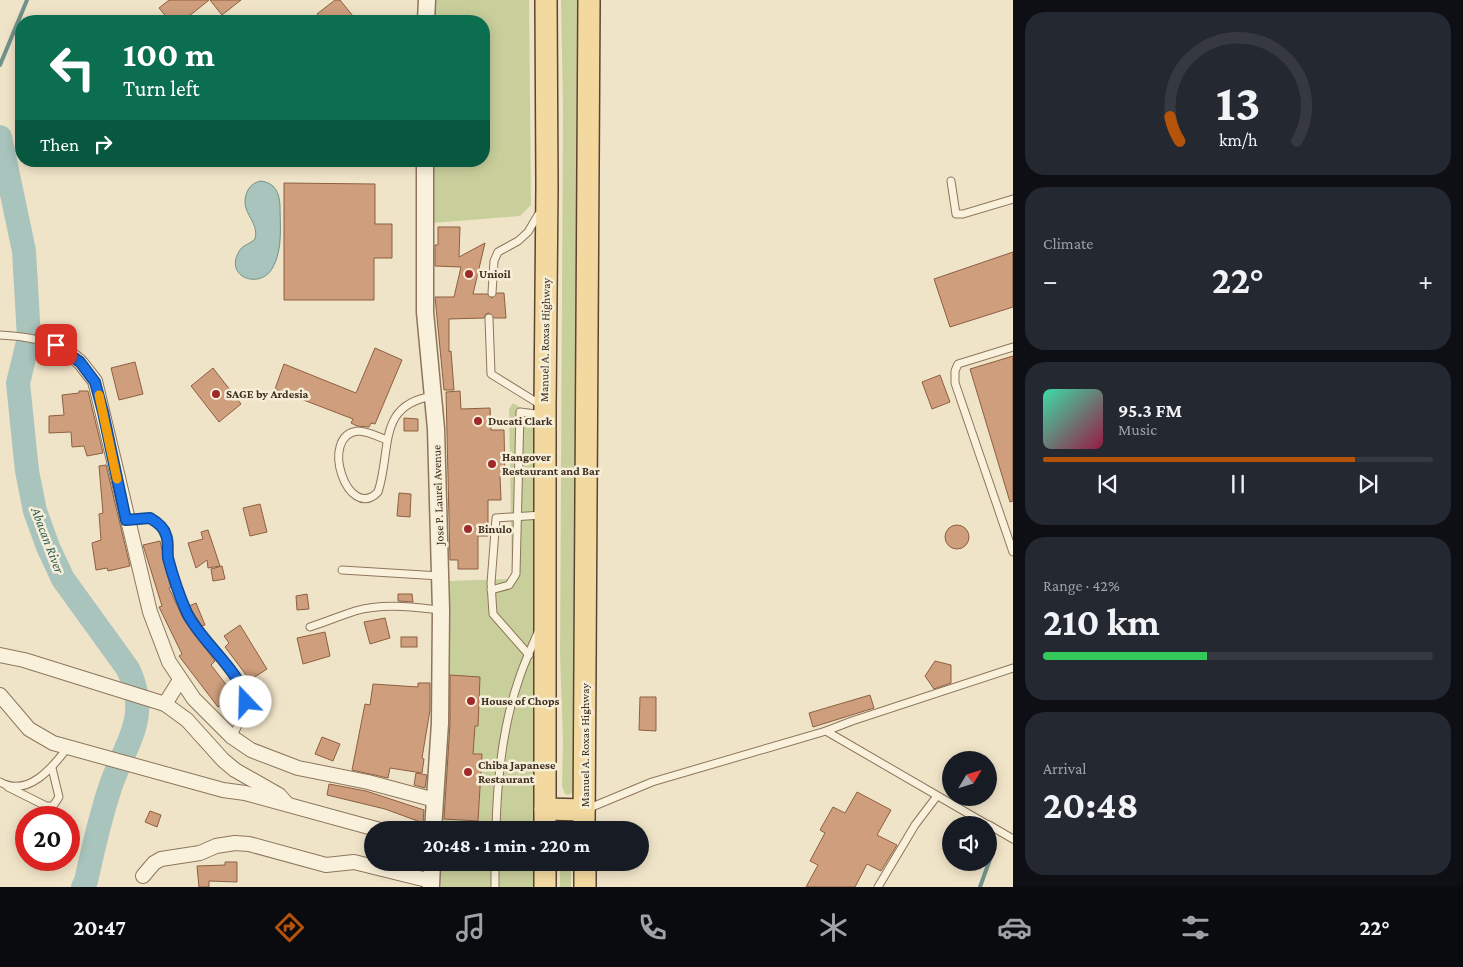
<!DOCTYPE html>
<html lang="en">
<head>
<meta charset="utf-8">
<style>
	:root { --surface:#171b24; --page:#242831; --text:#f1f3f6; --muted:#9ea1a6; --line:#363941; --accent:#b45309 }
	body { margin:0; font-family:"Crimson Pro",serif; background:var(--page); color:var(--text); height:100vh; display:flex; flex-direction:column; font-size:19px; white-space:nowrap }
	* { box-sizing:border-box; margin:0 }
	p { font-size:16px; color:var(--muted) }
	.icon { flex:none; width:28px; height:28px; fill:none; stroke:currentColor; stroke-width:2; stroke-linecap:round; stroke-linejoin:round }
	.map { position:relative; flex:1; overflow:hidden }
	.side { display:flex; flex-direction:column; gap:12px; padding:12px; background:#0d0f14; width:450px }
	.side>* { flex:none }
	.hud { position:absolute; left:15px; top:15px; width:475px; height:152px; border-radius:20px; box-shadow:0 2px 12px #0003; background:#0b6e4f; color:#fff; overflow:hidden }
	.needle { width:32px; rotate:52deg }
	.tools { position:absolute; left:942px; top:751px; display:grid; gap:10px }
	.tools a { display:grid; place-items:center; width:55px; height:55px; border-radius:50%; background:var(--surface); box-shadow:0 2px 12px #0003; font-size:25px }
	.speed { position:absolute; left:15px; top:806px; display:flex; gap:10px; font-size:25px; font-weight:700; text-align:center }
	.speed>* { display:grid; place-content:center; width:65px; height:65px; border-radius:50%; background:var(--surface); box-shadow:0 2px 12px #0003; line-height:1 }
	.speed .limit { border:8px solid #d22; background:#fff; color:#111 }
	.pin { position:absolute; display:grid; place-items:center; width:42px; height:42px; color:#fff; margin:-21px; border-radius:10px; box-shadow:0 2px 8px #0006 }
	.me { position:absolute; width:55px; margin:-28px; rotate:339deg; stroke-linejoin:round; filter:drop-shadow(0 0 4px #0008) }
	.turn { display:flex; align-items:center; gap:18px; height:105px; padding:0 25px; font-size:22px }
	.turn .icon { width:65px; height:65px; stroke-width:2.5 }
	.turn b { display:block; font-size:35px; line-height:42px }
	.then { display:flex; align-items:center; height:48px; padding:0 25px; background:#0003; gap:10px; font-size:19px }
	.big { font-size:38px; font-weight:700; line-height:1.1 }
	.side .tile { flex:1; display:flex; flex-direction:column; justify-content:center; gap:8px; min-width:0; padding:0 18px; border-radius:20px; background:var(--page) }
	.side .dial { align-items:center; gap:0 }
	.dial svg { height:130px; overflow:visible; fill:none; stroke:var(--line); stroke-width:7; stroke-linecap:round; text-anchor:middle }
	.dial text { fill:var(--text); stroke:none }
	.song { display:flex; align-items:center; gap:15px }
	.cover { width:60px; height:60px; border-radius:8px; background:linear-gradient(135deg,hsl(160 70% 55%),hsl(340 70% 35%)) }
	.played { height:5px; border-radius:2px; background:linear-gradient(90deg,var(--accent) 80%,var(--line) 80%) }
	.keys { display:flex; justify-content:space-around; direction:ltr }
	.heat { display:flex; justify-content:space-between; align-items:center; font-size:28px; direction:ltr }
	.charge { height:8px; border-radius:4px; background:linear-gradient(90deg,#34c759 42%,var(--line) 0) }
	.trip { position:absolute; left:364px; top:821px; width:285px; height:50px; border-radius:25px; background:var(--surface); box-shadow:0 2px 12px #0003; font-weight:700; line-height:50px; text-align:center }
	.tabs { display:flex; height:80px; justify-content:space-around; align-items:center; background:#090b0e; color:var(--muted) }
	.tabs .icon { width:35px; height:35px }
	.tabs .selected { color:var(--accent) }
	.tabs b { font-size:22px; color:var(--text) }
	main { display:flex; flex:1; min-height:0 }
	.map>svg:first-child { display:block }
</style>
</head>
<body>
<main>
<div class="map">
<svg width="1013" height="887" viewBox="0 0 1013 887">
	<rect width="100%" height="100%" fill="#f0e4c8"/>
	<g fill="#c9cf9b">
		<polygon points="434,0 529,0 531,205 520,216 433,223 434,161 484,161 484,21 434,21"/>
		<polygon points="561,0 577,0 575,743 574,792 568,795 565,794 562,786 563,740 560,655 563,110"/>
		<polygon points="513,403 523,409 534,421 534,830 441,830 448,675 449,581 512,579 509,409"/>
		<rect x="441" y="863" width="92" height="24"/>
		<rect x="560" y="863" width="11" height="24"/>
	</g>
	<path fill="#a9c4bc" stroke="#6f938a" d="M261,181C275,183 279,192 280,205C280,225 283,249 273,267C261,291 222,277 240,250C243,245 250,244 255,239C260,220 237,212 248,190C251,185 255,182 261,181Z"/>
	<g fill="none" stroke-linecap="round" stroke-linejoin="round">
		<g stroke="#6f938a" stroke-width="4">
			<polyline points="0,65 27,0"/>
			<polyline points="989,862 993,851"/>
			<polyline points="980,887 989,862"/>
		</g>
		<path stroke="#a9c4bc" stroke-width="24" d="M0,137L24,251L29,338L18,383L27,471L35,511L48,547L63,579L128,669C151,717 126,742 111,785C100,817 93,849 86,881L83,887"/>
	</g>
	<g fill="#cf9f7d" stroke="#8d5f41">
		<polygon points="169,0 209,0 183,21 170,21 159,8"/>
		<polygon points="210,0 241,0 222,15"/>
		<polygon points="335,0 340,0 353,16 346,21 323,21 317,14"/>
		<polygon points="284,183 375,184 375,224 392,224 392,258 374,258 374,300 284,300"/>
		<polygon points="438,227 460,227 459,257 485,243 473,294 487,294 492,298 497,293 504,293 506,318 494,318 489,313 486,314 484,318 449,319 449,352 451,351 454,390 444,390 435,297 454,297 461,267 435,266 435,245 438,245"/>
		<polygon points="1013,252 1013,307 950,327 934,279"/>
		<polygon points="375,348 402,360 375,424 371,423 369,427 357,426 351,423 353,419 275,389 284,364 356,393"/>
		<polygon points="1013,356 1013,501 1010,502 970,369"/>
		<polygon points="135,362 143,394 119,400 111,368"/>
		<polygon points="213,368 241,404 219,422 191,386"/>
		<polygon points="940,375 950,402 932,409 922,382"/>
		<polygon points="79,391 88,391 103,453 87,456 84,446 72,447 71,432 49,433 49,416 64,415 62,395 79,393"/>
		<polygon points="460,391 461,409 490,408 491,430 504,430 505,476 500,476 501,500 488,500 488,536 478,536 478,569 458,569 458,560 450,560 446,392"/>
		<polygon points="404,418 418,419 418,431 404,431"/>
		<polygon points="106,465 130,566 108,571 107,568 96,570 92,543 101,540 99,514 103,513 99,466"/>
		<polygon points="399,493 411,494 410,517 397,516"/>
		<polygon points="260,504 267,532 250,536 243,508"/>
		<circle cx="957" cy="537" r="12"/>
		<polygon points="208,530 220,566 208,568 207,560 196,568 188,543 203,539 201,532"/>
		<polygon points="160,541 171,587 169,588 183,618 215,661 211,665 234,695 218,707 179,656 182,654 159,607 162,606 143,545"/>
		<polygon points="222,566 225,579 213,581 211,569"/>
		<polygon points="307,594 309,609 297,610 296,596"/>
		<polygon points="398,594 412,594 413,602 398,601"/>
		<polygon points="196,603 205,625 202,626 189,606"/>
		<polygon points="385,618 390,638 370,644 364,622"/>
		<polygon points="240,625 267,669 250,680 225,647 229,643 224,636"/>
		<polygon points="325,632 330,656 303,664 297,638"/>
		<rect x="401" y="637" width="16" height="10"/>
		<polygon points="935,661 951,665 951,683 934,689 925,676"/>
		<polygon points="450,675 480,677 478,726 475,726 473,754 482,754 478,821 444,819 450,724"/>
		<polygon points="418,683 430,683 430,710 422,758 424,759 422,773 390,768 388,778 352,770 365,704 370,705 373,684 418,687"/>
		<polygon points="870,695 874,708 813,727 809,713"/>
		<polygon points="640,697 656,697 656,731 639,730"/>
		<polygon points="322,737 340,744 333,761 315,754"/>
		<polygon points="416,773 427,775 425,788 414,785"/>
		<polygon points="329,784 366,791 424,810 423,823 385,809 327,795"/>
		<polygon points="857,792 891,810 877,835 897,845 881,871 867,864 855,887 806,887 818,865 810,861 825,833 820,830 833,807 845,813"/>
		<polygon points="150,811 161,815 157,827 145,822"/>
		<polygon points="225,862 237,862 237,882 209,881 209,887 199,887 197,866 225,865"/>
	</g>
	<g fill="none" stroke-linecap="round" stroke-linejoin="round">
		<g stroke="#8d765c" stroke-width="9">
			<g id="service">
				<polyline points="951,181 956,214 963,214 1013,199"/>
				<polyline points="492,293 494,261 498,252 518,241 528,232 538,215"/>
				<polyline points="489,318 491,374 541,405"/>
				<path d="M0,335C22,336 45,339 65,350"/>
				<polyline points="1013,347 958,364 955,371 955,383 1013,552"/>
				<path d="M387,440C379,437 367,431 358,431C318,435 348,523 378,492C392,450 376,404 434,396"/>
				<path d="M127,520L150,518L162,528L166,535L168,555L173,574L180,598L188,616L245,692C247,710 240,722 232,737"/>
				<polyline points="342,570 440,576"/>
				<polyline points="491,590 509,585 516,574 520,412 544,415"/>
				<path d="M310,627C325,622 340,616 355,611C383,603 412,607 440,610"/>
				<polyline points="529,655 493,614 491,583 496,518 542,515"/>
				<polyline points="826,731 852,721 1013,668"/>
				<path d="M0,782C28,798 53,767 68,747"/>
				<polyline points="8,787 46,806 53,806 59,797 52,768"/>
				<polyline points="587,809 652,782 826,731 988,825"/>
				<polyline points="989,825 1013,839"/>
				<path d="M496,830C497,781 502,729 518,682C523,665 531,649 538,632"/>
				<polyline points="495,887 495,862"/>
				<polyline points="878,887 915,825 937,796"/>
			</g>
		</g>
		<g stroke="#8d765c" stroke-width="16">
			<g id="minor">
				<polyline points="65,350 80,362 95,381 150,612 169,662 194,699 232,737 251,750 298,768 368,782 435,800"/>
				<polyline points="0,655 24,660 165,704 187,720 223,760 235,770 279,795 287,804"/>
				<polyline points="0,695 29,729 53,743 223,790 245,793 380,830"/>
				<polyline points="165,704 180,680"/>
				<polyline points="143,876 154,863 161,859 200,853 216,846 235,843 249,844 326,865 354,862 431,881"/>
			</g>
		</g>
		<g stroke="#8d765c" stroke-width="19">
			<g id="tertiary">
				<polyline points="426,21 427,0"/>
				<polyline points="425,161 425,312 436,429 441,610 440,723 433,830"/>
				<polyline points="431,887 432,862"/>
			</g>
		</g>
		<g stroke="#5b4430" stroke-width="24">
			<g id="primary">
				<polyline points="545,809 584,810"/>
				<polyline points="545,830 545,407 547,186 546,0"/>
				<polyline points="584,830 589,0"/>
				<polyline points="585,862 585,887"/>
				<polyline points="545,887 545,862"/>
			</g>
		</g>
		<use href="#service" stroke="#faf1dc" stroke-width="7"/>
		<use href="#minor" stroke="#faf1dc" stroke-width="14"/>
		<use href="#tertiary" stroke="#faf1dc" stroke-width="16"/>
		<use href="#primary" stroke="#f3d9a0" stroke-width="21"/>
	</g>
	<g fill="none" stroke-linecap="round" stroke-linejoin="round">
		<g stroke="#114b97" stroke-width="12">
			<path id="route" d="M56,345L80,362L95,382L103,412L126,520L150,518C157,522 164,527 166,535C169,542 167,550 168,558C173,577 179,595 187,613C200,641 244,674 246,702"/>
		</g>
		<use href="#route" stroke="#1a73e8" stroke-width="9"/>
		<polyline stroke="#f59e0b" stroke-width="9" points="99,395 117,479"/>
	</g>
	<g fill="#9e2a2b" stroke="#f7eed8" stroke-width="2">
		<circle cx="469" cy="274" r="5"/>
		<circle cx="216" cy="394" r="5"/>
		<circle cx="478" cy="421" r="5"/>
		<circle cx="492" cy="464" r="5"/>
		<circle cx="468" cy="529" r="5"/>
		<circle cx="471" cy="701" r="5"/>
		<circle cx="468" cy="772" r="5"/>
	</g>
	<g text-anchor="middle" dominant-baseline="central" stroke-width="5" stroke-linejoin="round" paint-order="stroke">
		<g font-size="12" font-weight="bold" fill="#3d2e20" stroke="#f7eed8" text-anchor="start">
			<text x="479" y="274">Unioil</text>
			<text x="226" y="394">SAGE by Ardesia</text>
			<text x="488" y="421">Ducati Clark</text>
			<text x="502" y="457">Hangover<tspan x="502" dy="14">Restaurant and Bar</tspan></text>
			<text x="478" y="529">Binulo</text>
			<text x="481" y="701">House of Chops</text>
			<text x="478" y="765">Chiba Japanese<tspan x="478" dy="14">Restaurant</tspan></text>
		</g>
		<g font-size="12" fill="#3d2e20" stroke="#f7eed8">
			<text transform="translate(545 340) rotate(-89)">Manuel A. Roxas Highway</text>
			<text transform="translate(438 495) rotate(-92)">Jose P. Laurel Avenue</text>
			<text transform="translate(585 745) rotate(-90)">Manuel A. Roxas Highway</text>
		</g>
		<g font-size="14" font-style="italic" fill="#2f5d5a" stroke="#f7eed8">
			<text transform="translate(48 540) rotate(69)">Abacan River</text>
		</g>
	</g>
</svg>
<div class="tools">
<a><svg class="needle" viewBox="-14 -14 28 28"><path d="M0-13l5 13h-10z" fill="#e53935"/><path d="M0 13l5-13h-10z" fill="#9ea1a6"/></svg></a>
<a><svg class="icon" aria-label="sound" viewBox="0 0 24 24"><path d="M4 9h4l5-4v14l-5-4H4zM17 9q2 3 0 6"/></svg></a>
</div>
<div class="speed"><div class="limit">20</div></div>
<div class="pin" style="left:56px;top:345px;background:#d93025"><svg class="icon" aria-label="arrive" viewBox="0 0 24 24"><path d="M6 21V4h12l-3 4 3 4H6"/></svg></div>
<svg class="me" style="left:246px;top:702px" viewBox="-20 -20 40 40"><circle r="19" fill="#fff"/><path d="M0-13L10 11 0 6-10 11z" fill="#1a73e8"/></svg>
<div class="trip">20:48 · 1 min · 220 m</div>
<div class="hud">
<div class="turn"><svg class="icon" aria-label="left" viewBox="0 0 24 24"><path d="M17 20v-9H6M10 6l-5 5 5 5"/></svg><div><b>100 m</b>Turn left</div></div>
<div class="then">Then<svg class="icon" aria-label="right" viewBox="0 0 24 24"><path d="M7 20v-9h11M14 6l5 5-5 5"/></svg></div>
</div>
</div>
<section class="side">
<div class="tile dial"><svg viewBox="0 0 100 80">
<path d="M14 69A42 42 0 1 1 86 69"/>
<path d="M14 69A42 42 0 0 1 8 54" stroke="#b45309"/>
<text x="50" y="56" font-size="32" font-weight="700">13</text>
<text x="50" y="72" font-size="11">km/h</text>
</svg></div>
<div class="tile"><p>Climate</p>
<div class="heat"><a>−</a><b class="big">22°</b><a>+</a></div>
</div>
<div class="tile">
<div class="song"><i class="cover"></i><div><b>95.3 FM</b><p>Music</p></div></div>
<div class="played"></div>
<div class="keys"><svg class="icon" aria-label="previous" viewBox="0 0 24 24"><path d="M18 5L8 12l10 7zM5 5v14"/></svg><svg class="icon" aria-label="pause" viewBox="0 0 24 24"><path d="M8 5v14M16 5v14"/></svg><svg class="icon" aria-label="next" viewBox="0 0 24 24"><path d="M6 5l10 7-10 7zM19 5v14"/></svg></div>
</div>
<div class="tile"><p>Range · 42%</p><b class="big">210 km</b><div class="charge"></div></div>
<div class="tile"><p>Arrival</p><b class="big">20:48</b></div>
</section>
</main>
<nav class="tabs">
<b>20:47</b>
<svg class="icon selected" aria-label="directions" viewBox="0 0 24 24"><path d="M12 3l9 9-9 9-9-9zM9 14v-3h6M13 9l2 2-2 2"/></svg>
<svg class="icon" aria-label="music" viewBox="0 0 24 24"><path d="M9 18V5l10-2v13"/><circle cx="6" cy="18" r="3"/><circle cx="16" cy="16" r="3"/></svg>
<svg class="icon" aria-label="phone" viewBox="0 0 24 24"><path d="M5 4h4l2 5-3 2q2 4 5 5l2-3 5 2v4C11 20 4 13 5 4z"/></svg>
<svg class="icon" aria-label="climate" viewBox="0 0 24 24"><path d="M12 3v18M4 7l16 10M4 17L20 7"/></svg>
<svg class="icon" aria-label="car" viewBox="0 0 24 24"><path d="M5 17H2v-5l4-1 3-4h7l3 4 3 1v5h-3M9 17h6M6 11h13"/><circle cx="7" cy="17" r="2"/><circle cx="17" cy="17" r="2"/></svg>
<svg class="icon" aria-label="filters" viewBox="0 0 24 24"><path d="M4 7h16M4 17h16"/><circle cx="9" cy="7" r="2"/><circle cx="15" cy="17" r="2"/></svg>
<b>22°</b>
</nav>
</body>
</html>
